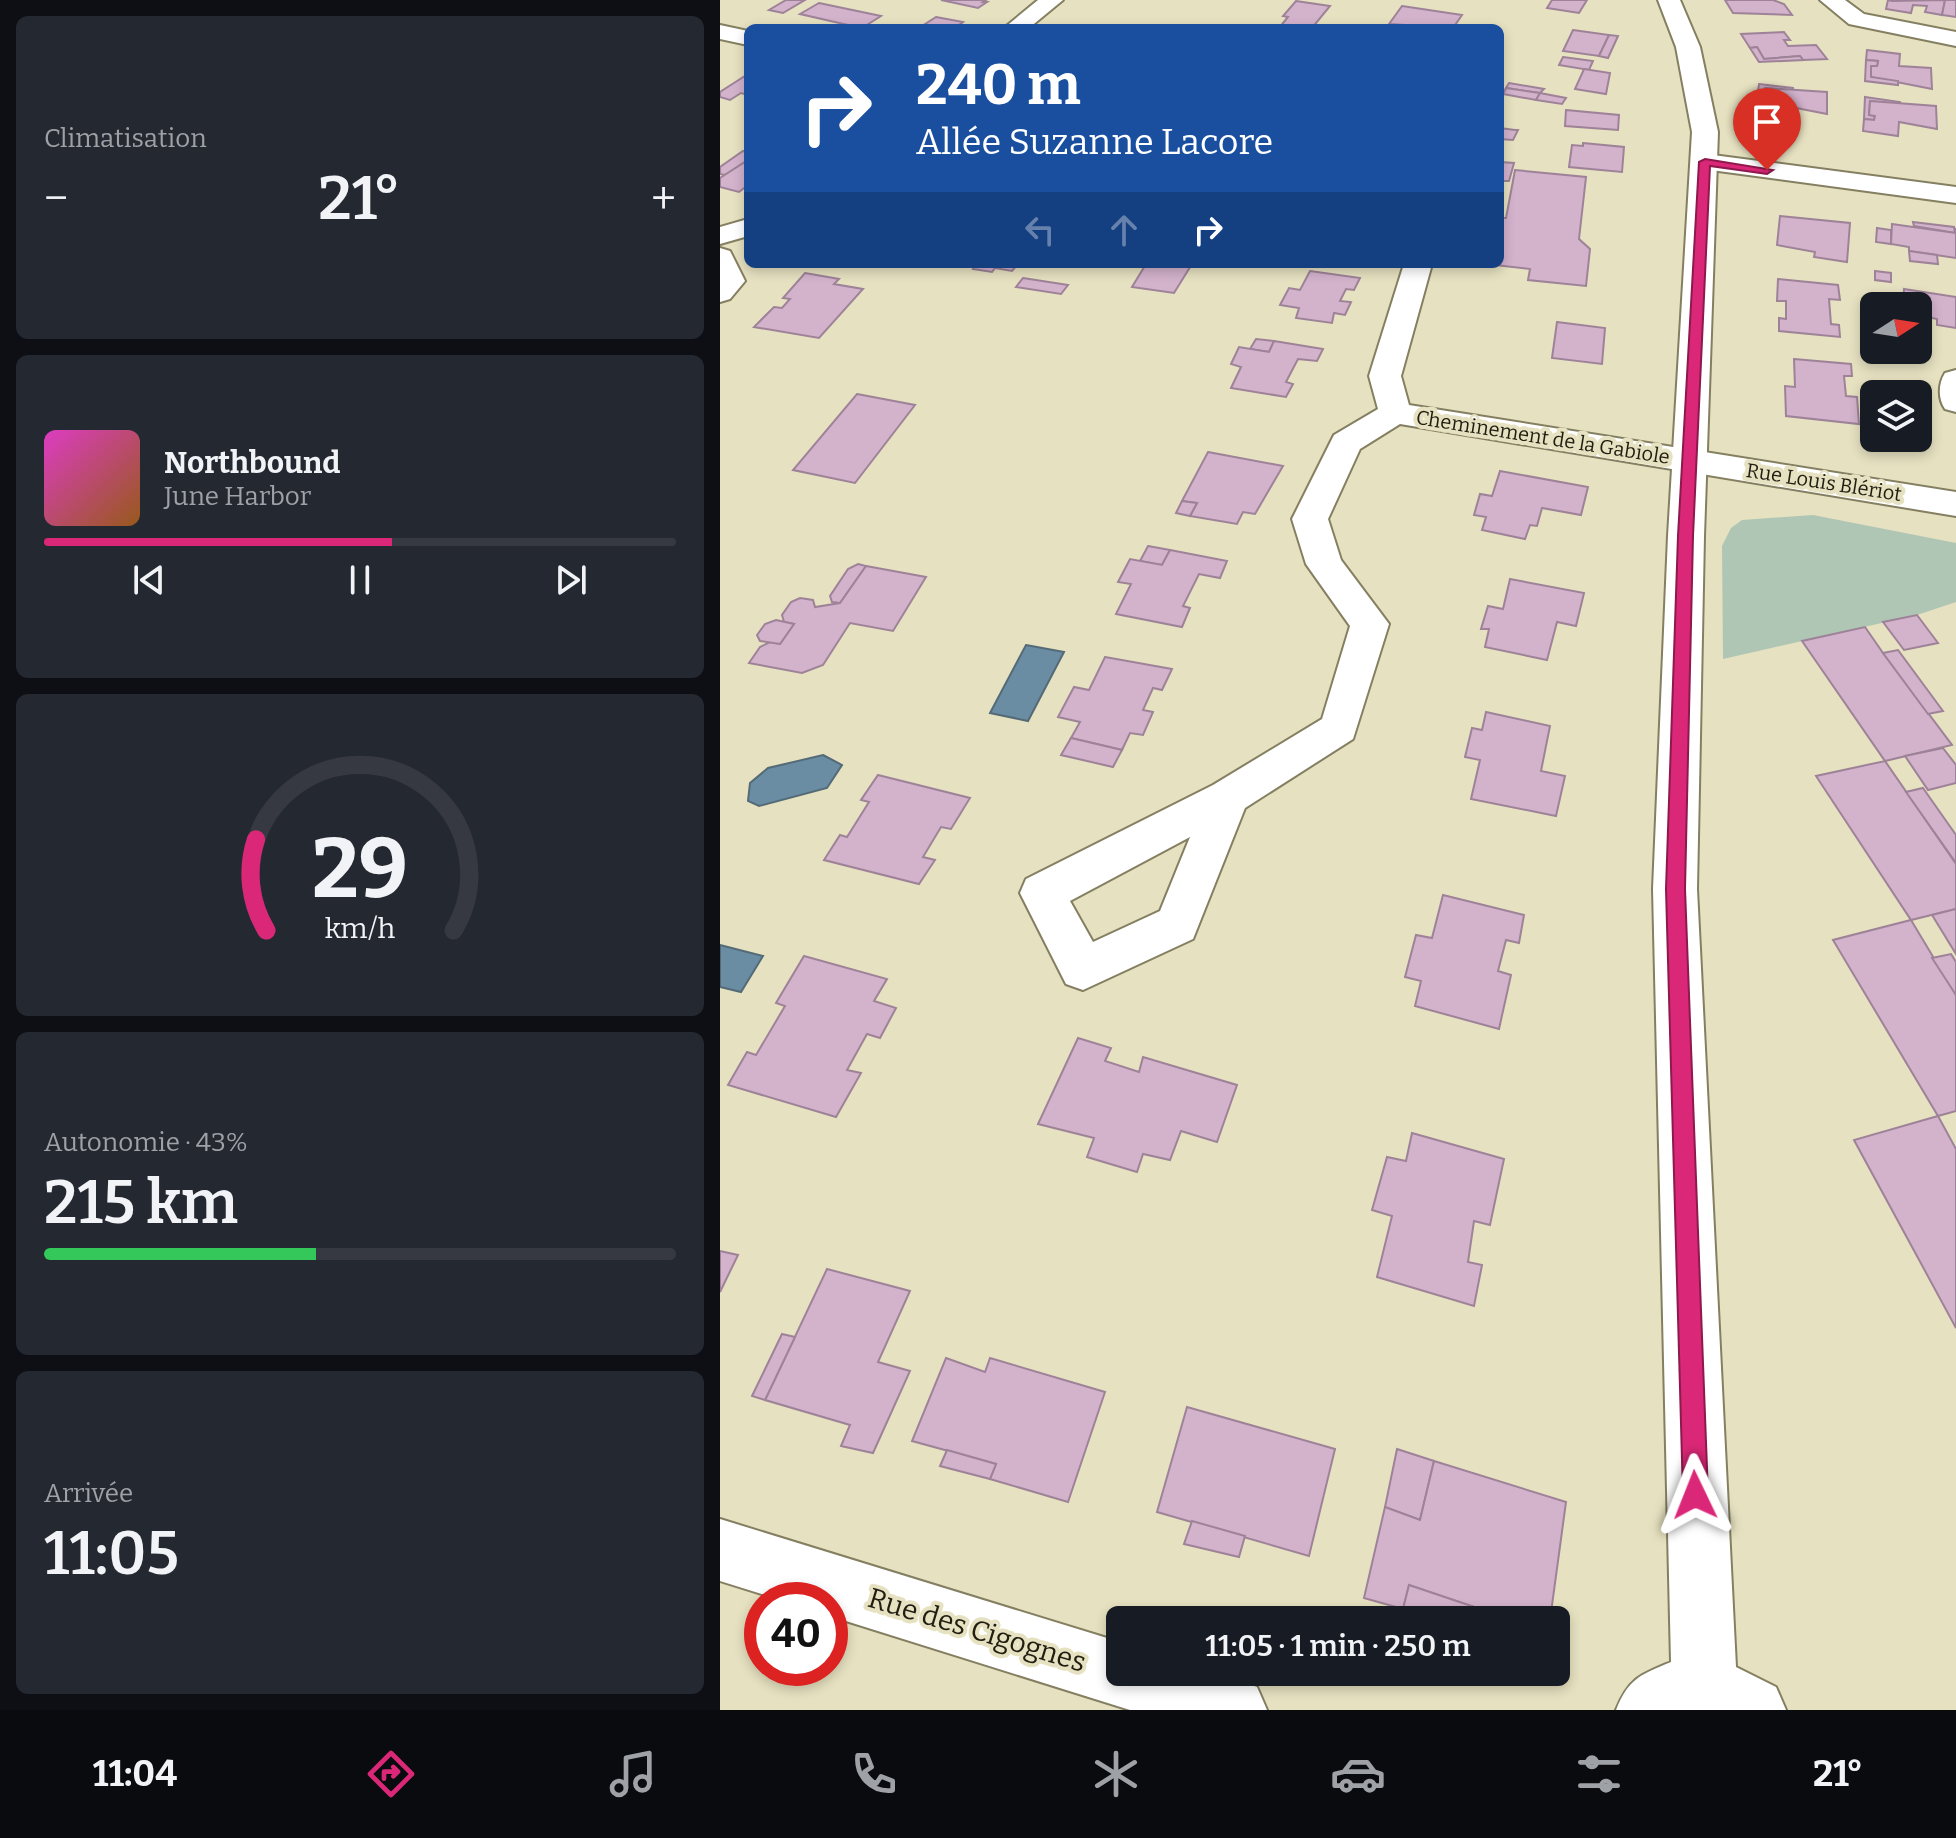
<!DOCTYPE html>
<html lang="fr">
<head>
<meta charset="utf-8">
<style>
	:root { --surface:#171b24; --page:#242831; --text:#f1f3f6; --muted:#9ea1a6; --line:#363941; --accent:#db2777 }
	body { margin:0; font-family:Bitter,serif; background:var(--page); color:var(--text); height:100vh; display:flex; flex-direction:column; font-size:30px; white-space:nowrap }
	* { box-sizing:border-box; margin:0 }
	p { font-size:26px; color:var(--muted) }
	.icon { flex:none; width:44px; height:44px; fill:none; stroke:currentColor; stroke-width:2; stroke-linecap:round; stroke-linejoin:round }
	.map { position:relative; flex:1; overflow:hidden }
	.details { display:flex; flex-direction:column; gap:16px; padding:16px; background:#0d0f14; width:720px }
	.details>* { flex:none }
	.top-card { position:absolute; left:24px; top:24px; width:760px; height:244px; border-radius:12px; box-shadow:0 4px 12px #0003; background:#1a4fa0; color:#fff; overflow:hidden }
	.needle { width:52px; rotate:78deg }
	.tools { position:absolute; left:1140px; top:292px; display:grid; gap:16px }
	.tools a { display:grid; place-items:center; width:72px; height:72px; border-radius:12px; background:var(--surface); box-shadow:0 4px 12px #0003; font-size:40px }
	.speed { position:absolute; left:24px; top:1582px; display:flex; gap:16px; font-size:40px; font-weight:700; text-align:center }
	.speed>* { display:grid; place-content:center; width:104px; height:104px; border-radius:50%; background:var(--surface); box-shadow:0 4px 12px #0003; line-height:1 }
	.speed .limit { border:12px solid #d22; background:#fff; color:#111 }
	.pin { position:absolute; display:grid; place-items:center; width:68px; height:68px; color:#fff; margin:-82px -34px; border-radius:50% 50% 50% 0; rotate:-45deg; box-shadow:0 0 8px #0007 }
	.pin .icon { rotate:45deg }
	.me { position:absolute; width:88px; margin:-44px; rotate:358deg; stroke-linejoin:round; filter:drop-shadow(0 0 6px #0008) }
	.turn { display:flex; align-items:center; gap:28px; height:168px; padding:0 40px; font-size:36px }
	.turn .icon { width:104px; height:104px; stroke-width:2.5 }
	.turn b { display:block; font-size:56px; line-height:68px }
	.lanes { display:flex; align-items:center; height:76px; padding:0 40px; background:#0003; justify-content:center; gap:40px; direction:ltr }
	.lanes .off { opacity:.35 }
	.big { font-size:60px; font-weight:600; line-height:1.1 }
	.details .card { flex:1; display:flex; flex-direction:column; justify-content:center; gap:12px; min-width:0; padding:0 28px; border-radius:12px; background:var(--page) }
	.details .dial { align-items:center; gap:0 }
	.dial svg { height:208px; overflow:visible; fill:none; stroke:var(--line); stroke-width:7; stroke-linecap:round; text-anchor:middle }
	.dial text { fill:var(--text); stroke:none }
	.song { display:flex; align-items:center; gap:24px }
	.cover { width:96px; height:96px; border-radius:12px; background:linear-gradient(135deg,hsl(310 70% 55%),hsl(30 70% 35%)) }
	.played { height:8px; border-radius:4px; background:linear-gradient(90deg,var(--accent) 55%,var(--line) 55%) }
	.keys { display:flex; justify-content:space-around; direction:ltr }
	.heat { display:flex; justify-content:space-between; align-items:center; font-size:44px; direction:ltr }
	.charge { height:12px; border-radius:6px; background:linear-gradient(90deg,#34c759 43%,var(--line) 0) }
	.trip { position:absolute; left:386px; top:1606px; width:464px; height:80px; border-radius:12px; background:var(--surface); box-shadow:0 4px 12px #0003; font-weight:600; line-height:80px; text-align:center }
	.tab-bar { display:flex; height:128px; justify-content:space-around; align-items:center; background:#090b0e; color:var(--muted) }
	.tab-bar .icon { width:56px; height:56px }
	.tab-bar .current { color:var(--accent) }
	.tab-bar b { font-size:36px; color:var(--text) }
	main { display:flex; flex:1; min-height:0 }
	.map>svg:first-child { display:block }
</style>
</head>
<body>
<main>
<section class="details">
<div class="card"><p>Climatisation</p>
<div class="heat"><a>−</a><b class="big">21°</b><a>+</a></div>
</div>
<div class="card">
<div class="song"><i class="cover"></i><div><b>Northbound</b><p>June Harbor</p></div></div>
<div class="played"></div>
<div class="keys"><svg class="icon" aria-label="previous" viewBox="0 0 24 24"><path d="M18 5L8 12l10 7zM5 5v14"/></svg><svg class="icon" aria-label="pause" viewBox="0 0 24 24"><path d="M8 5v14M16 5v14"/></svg><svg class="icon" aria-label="next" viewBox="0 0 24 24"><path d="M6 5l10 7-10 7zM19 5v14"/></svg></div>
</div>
<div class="card dial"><svg viewBox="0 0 100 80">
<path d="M14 69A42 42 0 1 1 86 69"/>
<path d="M14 69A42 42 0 0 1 10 34" stroke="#db2777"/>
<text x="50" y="56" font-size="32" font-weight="700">29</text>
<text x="50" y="72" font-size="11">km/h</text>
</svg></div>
<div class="card"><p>Autonomie · 43%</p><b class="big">215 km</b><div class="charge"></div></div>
<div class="card"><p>Arrivée</p><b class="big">11:05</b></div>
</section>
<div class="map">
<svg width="1236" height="1710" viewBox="0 0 1236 1710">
	<rect width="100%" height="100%" fill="#e6e1c0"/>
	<polygon fill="#afc6b4" points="1093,515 1236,543 1236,602 1197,615 1003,659 1002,546 1011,528 1022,520"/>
	<g fill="#6a8da3" stroke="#546b77" stroke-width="2">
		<polygon points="306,645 344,652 308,721 270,713"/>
		<polygon points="103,755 122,765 107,788 39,806 28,801 30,783 48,768"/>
		<polygon points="0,945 43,956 21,992 0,987"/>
	</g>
	<g fill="#d3b2cc" stroke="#9e8398" stroke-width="2">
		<polygon points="66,0 85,0 63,13 49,10"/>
		<polygon points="221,0 266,0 263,2 267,2 258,8"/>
		<polygon points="832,0 867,0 859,13 827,8"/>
		<polygon points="1005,0 1053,0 1064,4 1072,15 1013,13"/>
		<polygon points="1168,0 1172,1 1225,0 1222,15 1205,12 1207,6 1193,5 1191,13 1166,9"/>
		<polygon points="1225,0 1236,0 1236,17 1222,15"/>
		<polygon points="576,1 610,6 592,28 559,28 568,17 563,16"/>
		<polygon points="99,3 161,16 142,28 124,28 128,25 80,14"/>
		<polygon points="682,6 742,15 733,28 669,24"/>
		<polygon points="216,17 243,22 235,28 199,28"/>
		<polygon points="853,30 889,35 879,56 843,51"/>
		<polygon points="1064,32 1070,40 1064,40 1068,46 1096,45 1107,59 1083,60 1080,56 1044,59 1037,47 1030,48 1021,34"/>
		<polygon points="889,35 898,36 888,58 879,56"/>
		<polygon points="1037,47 1044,59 1080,56 1083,60 1039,62 1030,48"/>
		<polygon points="1147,50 1180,54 1179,66 1211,68 1212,89 1151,77 1151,66 1157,66 1158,61 1146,60"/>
		<polygon points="843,57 873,61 869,70 839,65"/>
		<polygon points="1146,60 1158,61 1157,66 1151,66 1151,77 1178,81 1178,85 1145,81"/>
		<polygon points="864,69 890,73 886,94 855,89"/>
		<polygon points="28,74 28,95 21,93 10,100 0,97 0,92"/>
		<polygon points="789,83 824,89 820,93 786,88"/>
		<polygon points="1039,84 1073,88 1073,91 1045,88 1044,101 1049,102 1047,106 1036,105"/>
		<polygon points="786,88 820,93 816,100 783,94"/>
		<polygon points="1045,88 1107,92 1107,114 1071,107 1069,121 1035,116 1036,105 1047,106 1049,102 1044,101"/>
		<polygon points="820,93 846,98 842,104 816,100"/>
		<polygon points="1145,97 1180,102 1180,105 1150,101 1149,115 1155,116 1154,120 1144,119"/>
		<polygon points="1150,101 1216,106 1217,129 1179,122 1178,136 1143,131 1144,119 1154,120 1155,116 1149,115"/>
		<polygon points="846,110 899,115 898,130 845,126"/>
		<polygon points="780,128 795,130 798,130 793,140 780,139"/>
		<polygon points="863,143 904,147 902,172 849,167 852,145 863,146"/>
		<polygon points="23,151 28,153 28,160 5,175 0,174 0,167"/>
		<polygon points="28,160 28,185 19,192 0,187 0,178"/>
		<polygon points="780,162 794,163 789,181 780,181"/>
		<polygon points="795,170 866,177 859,239 870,249 866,286 808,280 810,269 766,264 780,264 780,218 786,218"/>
		<polygon points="1060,216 1130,223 1127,262 1094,257 1095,252 1057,245"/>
		<polygon points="1193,222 1234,227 1235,233 1194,226"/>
		<polygon points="1172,224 1235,233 1236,228 1236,258 1189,251 1189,247 1171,244"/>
		<polygon points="1157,228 1171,230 1171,244 1156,242"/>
		<polygon points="1189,251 1217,255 1218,264 1190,261"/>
		<polygon points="247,264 298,264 292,271 275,268 272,272 253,269 256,265"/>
		<polygon points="426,264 472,264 454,293 412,287"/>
		<polygon points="590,271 640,278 634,290 626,289 620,301 631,302 625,315 614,313 612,323 576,318 579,308 560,305 569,288 580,290"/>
		<polygon points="1155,271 1171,273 1171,282 1155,280"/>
		<polygon points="85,273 119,279 114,284 143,289 99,338 34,327 54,307 62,308 70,299 63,298"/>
		<polygon points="303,278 348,285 341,294 296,287"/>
		<polygon points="1058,279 1118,285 1120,300 1109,299 1111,324 1119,325 1120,337 1059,331 1059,318 1066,319 1066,301 1057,301"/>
		<polygon points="1184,289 1236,297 1236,328 1217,325 1217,319 1198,315 1198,306 1183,306"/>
		<polygon points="837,322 885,328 882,364 832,358"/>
		<polygon points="536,339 554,341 549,352 530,349"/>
		<polygon points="554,341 603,349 597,361 578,359 566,382 573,384 566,397 511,388 521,367 511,364 519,347 549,352"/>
		<polygon points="1074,359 1131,364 1132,376 1124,376 1126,396 1137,397 1139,424 1066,416 1065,386 1075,387"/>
		<polygon points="137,394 195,405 135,483 73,470"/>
		<polygon points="488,452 563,466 535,514 523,512 517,524 470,516 477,503 462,501"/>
		<polygon points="780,471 868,487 861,515 822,508 817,526 810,525 805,539 762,530 766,517 754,515 760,494 772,496"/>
		<polygon points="462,501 477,503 470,516 456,513"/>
		<polygon points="428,546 450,550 442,565 420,561"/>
		<polygon points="450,550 507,561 500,578 479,574 463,606 470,608 462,627 396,614 411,584 398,582 410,559 442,565"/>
		<polygon points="138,564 146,566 120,603 112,602 110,596 128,569"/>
		<polygon points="146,566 206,577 173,631 130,623 103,665 82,673 29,663 40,647 50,642 60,644 74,624 64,622 62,615 71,602 80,598 93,600 95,607 120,603"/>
		<polygon points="790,579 864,593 856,626 837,622 827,660 765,647 769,629 761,629 768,606 783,609"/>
		<polygon points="1197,615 1218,643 1184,650 1163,622"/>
		<polygon points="56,620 74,624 60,644 40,641 37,635 45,624"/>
		<polygon points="1145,627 1163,653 1232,745 1165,761 1082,641"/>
		<polygon points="1178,650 1223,711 1208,714 1163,653"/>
		<polygon points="385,657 452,669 442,690 433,688 423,710 433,712 423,735 410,733 402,750 351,738 360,722 338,717 354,687 369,690"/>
		<polygon points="766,712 830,726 821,771 845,776 836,816 751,799 760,760 745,757 752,728 762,730"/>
		<polygon points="351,738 402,750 393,767 341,755"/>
		<polygon points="1223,748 1236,765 1236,783 1208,790 1185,756"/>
		<polygon points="1165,761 1236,864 1236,909 1191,920 1096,776"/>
		<polygon points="158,775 250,798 231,829 221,827 203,857 215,860 199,884 104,860 120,835 127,837 149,802 141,800"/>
		<polygon points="1203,788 1236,835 1236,863 1186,792"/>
		<polygon points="723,895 804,915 799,943 786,940 778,971 791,975 779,1029 695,1006 701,981 685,977 696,935 712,938"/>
		<polygon points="1236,909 1236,954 1212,915"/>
		<polygon points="1191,920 1236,995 1236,1111 1218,1116 1113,940"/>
		<polygon points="1231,954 1236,962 1236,995 1212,958"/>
		<polygon points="84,956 167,979 154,1001 176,1008 160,1038 147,1034 127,1070 141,1073 116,1117 8,1085 27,1052 36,1055 65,1006 56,1003"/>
		<polygon points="358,1038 391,1048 385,1061 419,1072 423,1057 517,1085 497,1142 461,1131 450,1160 423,1154 417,1172 367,1157 374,1138 318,1124"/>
		<polygon points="1218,1116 1236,1149 1236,1328 1134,1140"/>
		<polygon points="692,1133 784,1159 770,1225 754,1221 748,1262 762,1265 754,1306 657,1277 672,1216 652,1210 667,1157 686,1161"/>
		<polygon points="0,1251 18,1255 0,1292"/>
		<polygon points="107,1269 190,1291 158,1362 190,1371 153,1453 121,1446 130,1425 45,1400"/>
		<polygon points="62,1334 75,1337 45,1400 32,1396"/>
		<polygon points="226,1358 265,1372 270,1358 385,1392 348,1502 270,1479 276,1464 192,1441"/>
		<polygon points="467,1407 615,1449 589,1556 437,1512"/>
		<polygon points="677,1449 714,1461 700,1520 665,1507"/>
		<polygon points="227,1450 276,1464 270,1479 220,1466"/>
		<polygon points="714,1461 846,1502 830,1620 793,1620 689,1585 683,1609 644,1598 665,1507 700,1520"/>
		<polygon points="472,1521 525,1536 519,1557 464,1544"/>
		<polygon points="689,1585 778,1615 778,1620 717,1620 683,1609"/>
	</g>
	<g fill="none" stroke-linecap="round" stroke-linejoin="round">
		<g stroke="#847f61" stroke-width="4">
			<g id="street">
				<polygon points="318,0 343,0 309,28 284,28"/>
				<polygon points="1100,0 1125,0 1144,14 1236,32 1236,46 1129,24"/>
				<polygon points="0,25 28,31 28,45 0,39"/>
				<polygon points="985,154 1236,187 1236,203 976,168 972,162 976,156"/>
				<polygon points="28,219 28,236 0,244 0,227"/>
				<polygon points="0,248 10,251 25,281 10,299 0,302"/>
				<path d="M684,264H712L681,376L689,405L1236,492V516L680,424L640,449L608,519L621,560L669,624L633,739L525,808L473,939L363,990L346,984L300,893L306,879L493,785L602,719L630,626L586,564L572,519L614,435L658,409L649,376ZM470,837L440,911L373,942L350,901Z"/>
				<path d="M1236,370V412L1225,409C1218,399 1218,384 1225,373Z"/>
				<path d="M0,1519L400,1642V1672C451,1672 489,1667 537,1687L547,1710H410L110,1616V1600H61L0,1581Z"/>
			</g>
		</g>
		<g stroke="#847f61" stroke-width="4">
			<path id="secondary" d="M938,0H960L980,47L998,132L984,536L977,889L1016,1667L1056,1687L1066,1710H896C909,1678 920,1675 951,1662L933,889L948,536L972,132L956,47Z"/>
		</g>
		<use href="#street" fill="#fff" fill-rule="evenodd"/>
		<use href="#secondary" fill="#fff" fill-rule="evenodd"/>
	</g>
	<polygon fill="#db2777" stroke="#8e194d" stroke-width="2" points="985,159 1053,170 1047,174 990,166 973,536 965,889 988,1495 984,1504 975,1508 966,1504 963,1495 946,889 958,536 979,162"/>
	<g text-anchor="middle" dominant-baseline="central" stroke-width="8" stroke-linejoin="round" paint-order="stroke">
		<g font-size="20" fill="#201d11" stroke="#e6e1c0">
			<text transform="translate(823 437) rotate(9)">Cheminement de la Gabiole</text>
			<text transform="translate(1104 482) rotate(9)">Rue Louis Blériot</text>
		</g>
		<g font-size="28" fill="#201d11" stroke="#e6e1c0">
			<text transform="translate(257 1630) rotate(17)">Rue des Cigognes</text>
		</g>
	</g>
</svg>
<div class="tools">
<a><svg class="needle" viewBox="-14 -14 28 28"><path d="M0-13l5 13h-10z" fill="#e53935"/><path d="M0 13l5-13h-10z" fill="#9ea1a6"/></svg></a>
<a><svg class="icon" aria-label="layers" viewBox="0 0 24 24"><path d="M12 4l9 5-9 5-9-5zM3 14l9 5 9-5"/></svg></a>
</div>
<div class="speed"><div class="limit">40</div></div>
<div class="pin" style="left:1047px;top:170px;background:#d93025"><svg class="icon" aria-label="arrive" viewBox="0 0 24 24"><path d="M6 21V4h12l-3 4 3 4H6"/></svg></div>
<svg class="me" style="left:975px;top:1495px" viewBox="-20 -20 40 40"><path d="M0-17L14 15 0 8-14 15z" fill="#db2777" stroke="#fff" stroke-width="4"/></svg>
<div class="trip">11:05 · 1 min · 250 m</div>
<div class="top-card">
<div class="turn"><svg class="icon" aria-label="right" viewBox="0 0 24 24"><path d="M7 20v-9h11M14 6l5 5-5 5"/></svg><div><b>240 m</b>Allée Suzanne Lacore</div></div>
<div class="lanes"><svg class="icon off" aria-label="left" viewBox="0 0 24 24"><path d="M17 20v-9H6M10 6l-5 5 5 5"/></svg><svg class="icon off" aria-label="ahead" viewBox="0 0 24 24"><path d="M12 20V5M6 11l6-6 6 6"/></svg><svg class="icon" aria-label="right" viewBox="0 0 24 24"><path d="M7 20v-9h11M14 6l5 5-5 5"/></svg></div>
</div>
</div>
</main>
<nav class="tab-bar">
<b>11:04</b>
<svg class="icon current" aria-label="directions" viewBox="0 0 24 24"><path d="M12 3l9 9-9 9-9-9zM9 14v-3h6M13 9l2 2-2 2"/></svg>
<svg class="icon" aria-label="music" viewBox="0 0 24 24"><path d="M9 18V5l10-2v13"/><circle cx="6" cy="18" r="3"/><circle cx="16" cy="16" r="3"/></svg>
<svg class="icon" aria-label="phone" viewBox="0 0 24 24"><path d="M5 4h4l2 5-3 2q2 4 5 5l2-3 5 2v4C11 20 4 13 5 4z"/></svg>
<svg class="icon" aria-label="climate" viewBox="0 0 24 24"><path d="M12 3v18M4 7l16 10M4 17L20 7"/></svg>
<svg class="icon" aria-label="car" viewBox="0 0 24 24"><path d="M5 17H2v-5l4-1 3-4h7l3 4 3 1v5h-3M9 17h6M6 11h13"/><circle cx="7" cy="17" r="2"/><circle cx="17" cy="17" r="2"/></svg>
<svg class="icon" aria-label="filters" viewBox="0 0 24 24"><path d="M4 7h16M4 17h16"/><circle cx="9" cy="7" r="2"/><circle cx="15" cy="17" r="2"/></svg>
<b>21°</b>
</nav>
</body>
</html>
